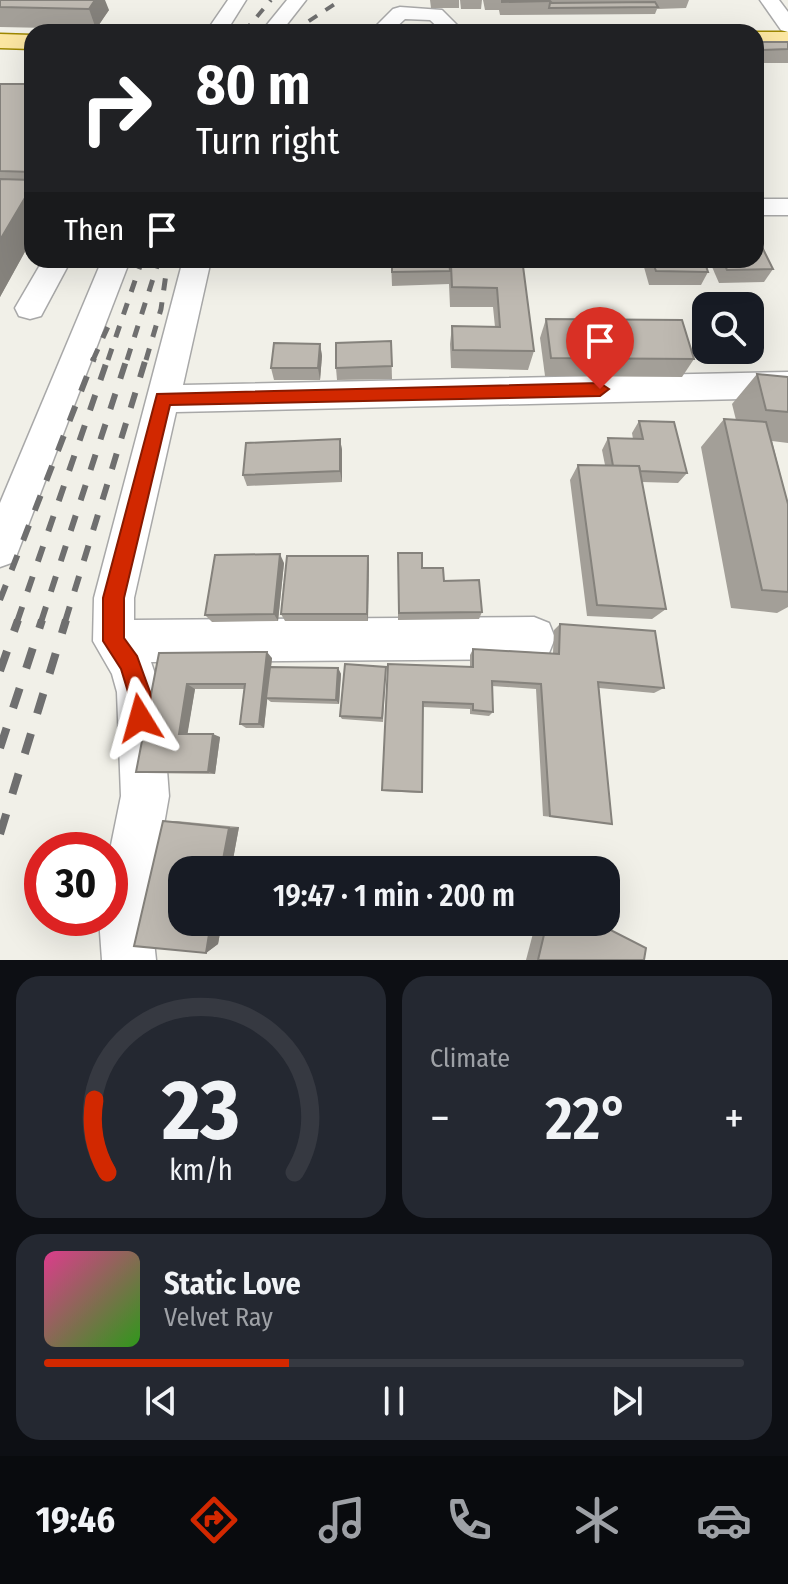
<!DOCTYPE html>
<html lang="en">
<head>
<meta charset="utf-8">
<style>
	:root { --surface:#171b24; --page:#242831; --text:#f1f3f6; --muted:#9ea1a6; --line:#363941; --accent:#d22800 }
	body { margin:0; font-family:"Fira Sans Condensed",sans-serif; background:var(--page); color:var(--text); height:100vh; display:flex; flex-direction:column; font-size:30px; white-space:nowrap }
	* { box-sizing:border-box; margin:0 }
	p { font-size:26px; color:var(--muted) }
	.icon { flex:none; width:44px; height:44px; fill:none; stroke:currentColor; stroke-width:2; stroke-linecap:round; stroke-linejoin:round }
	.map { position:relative; height:960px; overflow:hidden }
	.details { display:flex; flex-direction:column; gap:16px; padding:16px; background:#0d0f14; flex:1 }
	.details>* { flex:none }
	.top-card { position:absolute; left:24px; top:24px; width:740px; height:244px; border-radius:24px; box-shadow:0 8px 32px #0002; background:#202124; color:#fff; overflow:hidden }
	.buttons { position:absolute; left:692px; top:292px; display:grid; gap:16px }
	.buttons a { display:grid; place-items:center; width:72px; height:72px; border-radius:16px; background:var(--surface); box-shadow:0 8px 32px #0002; font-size:40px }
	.speed { position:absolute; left:24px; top:832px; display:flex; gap:16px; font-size:40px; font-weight:700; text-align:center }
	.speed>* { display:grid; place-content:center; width:104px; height:104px; border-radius:50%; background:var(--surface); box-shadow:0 8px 32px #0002; line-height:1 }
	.speed .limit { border:12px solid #d22; background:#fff; color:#111 }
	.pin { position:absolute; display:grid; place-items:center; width:68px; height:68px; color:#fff; margin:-82px -34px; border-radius:50% 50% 50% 0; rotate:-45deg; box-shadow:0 0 8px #0007 }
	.pin .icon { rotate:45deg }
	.me { position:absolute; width:88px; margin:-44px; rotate:352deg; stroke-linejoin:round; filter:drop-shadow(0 0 6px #0008) }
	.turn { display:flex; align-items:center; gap:28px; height:168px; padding:0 40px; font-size:36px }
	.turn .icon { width:104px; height:104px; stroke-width:2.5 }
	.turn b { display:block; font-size:56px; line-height:68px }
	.then { display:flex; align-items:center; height:76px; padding:0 40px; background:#0003; gap:16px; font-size:30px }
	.big { font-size:60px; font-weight:600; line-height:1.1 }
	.details .tile { flex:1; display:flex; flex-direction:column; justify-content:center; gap:12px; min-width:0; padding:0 28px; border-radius:24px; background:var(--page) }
	.details .dial { align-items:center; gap:0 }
	.dial svg { height:208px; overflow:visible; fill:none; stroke:var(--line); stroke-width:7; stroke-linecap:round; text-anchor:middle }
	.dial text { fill:var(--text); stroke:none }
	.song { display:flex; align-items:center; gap:24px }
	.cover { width:96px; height:96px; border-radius:12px; background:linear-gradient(135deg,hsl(330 70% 55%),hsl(110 70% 35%)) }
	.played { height:8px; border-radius:4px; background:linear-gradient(90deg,var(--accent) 35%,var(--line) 35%) }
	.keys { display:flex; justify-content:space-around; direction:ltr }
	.heat { display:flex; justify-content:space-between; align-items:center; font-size:44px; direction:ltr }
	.details .tiles { flex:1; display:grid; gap:16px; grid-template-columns:1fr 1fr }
	.tile:last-child { grid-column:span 2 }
	.trip { position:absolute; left:168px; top:856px; width:452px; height:80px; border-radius:24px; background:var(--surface); box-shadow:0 8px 32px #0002; font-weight:600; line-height:80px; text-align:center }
	.menu { display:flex; height:128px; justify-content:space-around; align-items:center; background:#090b0e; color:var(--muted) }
	.menu .icon { width:56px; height:56px }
	.menu .selected { color:var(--accent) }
	.menu b { font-size:36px; color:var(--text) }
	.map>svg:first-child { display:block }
</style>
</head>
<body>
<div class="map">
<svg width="788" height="960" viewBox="0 0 788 960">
	<rect width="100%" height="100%" fill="#f1f0e8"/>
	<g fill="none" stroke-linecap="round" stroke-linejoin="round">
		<g stroke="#a8a8a8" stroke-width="3">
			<g id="minor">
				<polygon points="228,0 246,0 226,32 206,32"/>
				<polygon points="287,0 306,0 281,32 261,32"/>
				<polygon points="760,0 779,0 788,12 788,32 781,30"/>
				<polygon points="400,7 442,10 464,32 443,32 430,20 405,19 391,32 370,32 393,9"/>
				<rect x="756" y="199" width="32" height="16"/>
				<polygon points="43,260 71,260 41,316 30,319 19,316 15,308"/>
				<polygon points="102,260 130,260 19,549 14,562 0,567 0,503"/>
				<polygon points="183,260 211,260 183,385 788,372 788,398 176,412 134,598 134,620 534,617 549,623 555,638 549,653 534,659 151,662 161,692 169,796 150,904 156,960 102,960 99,918 110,918 110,850 121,796 117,692 112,674 93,641 94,598"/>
			</g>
		</g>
		<g stroke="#9e8800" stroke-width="3">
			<g id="major">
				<polygon points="754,32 788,32 788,46 756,46"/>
				<polygon points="0,34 32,35 32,49 0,48"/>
			</g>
		</g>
		<use href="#minor" fill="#fff" fill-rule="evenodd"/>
		<use href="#major" fill="#fce7a2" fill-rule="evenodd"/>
		<g stroke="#6f6f6f" stroke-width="4" stroke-dasharray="10 10" stroke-linecap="butt">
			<polyline points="244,32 271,0"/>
			<polyline points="292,32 341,0"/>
		</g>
		<g stroke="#6f6f6f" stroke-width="5" stroke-dasharray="12 12" stroke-linecap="butt">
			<polyline points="93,360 110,322"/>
			<polyline points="108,360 142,260"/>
			<polyline points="127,360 159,260"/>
			<polyline points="146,360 161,309 168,260"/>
		</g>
		<g stroke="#6f6f6f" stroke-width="6" stroke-dasharray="16 16" stroke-linecap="butt">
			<polyline points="0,600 94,358"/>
			<polyline points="17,622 108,358"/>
			<polyline points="41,622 127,358"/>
			<polyline points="65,622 146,358"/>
		</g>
		<g stroke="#6f6f6f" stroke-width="8" stroke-dasharray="21 21" stroke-linecap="butt">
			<polyline points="0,671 18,620"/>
			<polyline points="0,748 42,620"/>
			<polyline points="0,834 66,620"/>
		</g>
	</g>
	<g fill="#a39f98">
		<polygon points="0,0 109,10 96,29 0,27"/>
		<polygon points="430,0 459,0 459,8 431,8"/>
		<polygon points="460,0 482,0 481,9 461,9"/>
		<polygon points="483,0 689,0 686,8 657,9 655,14 500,15 499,10 485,10"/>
		<polygon points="756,42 788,42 788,63 761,63 756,73"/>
		<polygon points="0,84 32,84 32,239 0,297"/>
		<polygon points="391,260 450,271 523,266 534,351 528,370 451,368 450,344 452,326 495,327 493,307 450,307 449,284 392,286"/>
		<polygon points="642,260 704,260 708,272 701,285 649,285"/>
		<polygon points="709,260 756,260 773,269 764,282 719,283"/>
		<polygon points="546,319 694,359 682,377 545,376 540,338"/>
		<polygon points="391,341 392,379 337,380 336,368"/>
		<polygon points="320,344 322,356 320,380 274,380 271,368"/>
		<polygon points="757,374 788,377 788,443 772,441 788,504 788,607 777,613 731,608 701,447 724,419 736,420 732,404"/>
		<polygon points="639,421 687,473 678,483 642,482 666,609 652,619 587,616 570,480 578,465 605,465 602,450 608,438 633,439 632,433"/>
		<polygon points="340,439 342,450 342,482 247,486 243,475"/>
		<polygon points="398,553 444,581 482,612 479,619 398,620"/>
		<polygon points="368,556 368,621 285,621 281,614"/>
		<polygon points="284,563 278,621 212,622 205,615"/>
		<polygon points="560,624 664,688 654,693 599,688 612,824 543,816 536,689 492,686 493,712 489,716 470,714 470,709 423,707 422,792 421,793 382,791 388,664 470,667 470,655 473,649 553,653 554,630"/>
		<polygon points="159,653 272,658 271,667 338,668 341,674 339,704 271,702 267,699 264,728 246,728 240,724 244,689 195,689 187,734 220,737 215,774 146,773 136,772"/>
		<polygon points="386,667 383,722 342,719 340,716"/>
		<polygon points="163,821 177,821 239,827 231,870 182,870 182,922 222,922 218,944 206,953 134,946"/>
		<polygon points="536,922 595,922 644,960 526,960"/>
	</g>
	<g fill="#85827c">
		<polygon points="95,0 105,0 109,10 96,29 89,9"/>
		<polygon points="32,186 32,239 0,297 0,240"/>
		<polygon points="320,344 322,356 320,380 318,368"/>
		<polygon points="340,439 342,450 342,482 340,471"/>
		<polygon points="280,554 284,563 278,621 274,614"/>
		<polygon points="368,556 369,564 368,621 367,614"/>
		<polygon points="267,652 272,658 264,728 259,724"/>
		<polygon points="338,668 341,674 339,704 336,700"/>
		<polygon points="187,684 195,689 187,737 179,734"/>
		<polygon points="213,734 220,737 215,774 208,772"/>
		<polygon points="239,827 231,870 221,870 229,828"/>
		<polygon points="211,922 222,922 218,944 206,953"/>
	</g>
	<g fill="#beb9b1" stroke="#85827c" stroke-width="2">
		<polygon points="0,0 95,0 89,9 0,7"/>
		<polygon points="502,0 549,0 550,1 502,2"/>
		<polygon points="655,2 658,7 549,8 550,3"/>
		<polygon points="756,42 788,42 788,49 759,50 756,46"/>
		<polygon points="756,54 758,54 762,61 756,61"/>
		<polygon points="0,84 32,84 32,172 0,171"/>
		<polygon points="0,179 32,180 32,186 0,240"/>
		<polygon points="756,245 761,245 773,269 727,270 723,260 756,260"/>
		<polygon points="392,260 449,260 450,271 392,272"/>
		<polygon points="652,260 704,260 708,272 656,271"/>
		<polygon points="451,265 523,266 534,351 453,350 452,326 500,327 497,288 452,287"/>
		<polygon points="546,319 682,320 694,359 551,358"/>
		<polygon points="391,341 392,366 336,368 336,343"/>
		<polygon points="274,343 320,344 318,368 271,368"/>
		<polygon points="757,374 788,377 788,412 766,410"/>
		<polygon points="724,419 766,422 788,504 788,592 762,590"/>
		<polygon points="639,421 674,422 687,473 640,471 639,466 613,466 608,438 643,439"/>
		<polygon points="340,439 340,471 243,475 246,443"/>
		<polygon points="578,465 639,466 666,609 597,605"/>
		<polygon points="398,553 422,553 422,568 443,568 444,581 479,580 482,612 399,613"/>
		<polygon points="280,554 274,614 205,615 215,555"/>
		<polygon points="287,556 368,556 367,614 281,614"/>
		<polygon points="560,624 655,631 664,688 598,682 612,824 550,816 541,684 492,681 493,712 473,710 473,704 423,702 422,792 382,790 388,664 473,667 473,649 559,654"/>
		<polygon points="267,652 259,724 240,724 245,684 187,684 179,734 213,734 208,772 136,772 159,653"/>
		<polygon points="345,664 386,667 382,718 340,716"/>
		<polygon points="270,667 338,668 336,700 266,698"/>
		<polygon points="163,821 229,828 221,870 182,870 182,922 211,922 206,953 134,946"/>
		<polygon points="547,922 595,922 646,948 644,960 538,960"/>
	</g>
	<polygon fill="#d22800" stroke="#881a00" stroke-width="2" points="600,383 609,389 600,396 170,405 124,598 124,638 137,656 150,692 152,718 148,726 140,729 132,726 128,692 121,669 103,641 103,598 157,394"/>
</svg>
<div class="buttons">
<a><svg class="icon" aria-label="search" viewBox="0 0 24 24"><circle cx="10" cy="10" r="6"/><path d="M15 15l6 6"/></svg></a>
</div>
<div class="speed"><div class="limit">30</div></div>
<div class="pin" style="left:600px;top:389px;background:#d93025"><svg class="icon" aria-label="arrive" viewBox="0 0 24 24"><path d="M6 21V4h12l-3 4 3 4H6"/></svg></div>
<svg class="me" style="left:140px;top:718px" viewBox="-20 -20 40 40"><path d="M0-17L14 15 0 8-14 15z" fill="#d22800" stroke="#fff" stroke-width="4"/></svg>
<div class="trip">19:47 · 1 min · 200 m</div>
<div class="top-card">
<div class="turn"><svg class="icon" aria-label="right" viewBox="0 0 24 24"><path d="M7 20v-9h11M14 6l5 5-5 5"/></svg><div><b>80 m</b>Turn right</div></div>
<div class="then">Then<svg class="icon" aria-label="arrive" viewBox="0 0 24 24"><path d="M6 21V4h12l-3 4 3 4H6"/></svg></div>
</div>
</div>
<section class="details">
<div class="tiles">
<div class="tile dial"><svg viewBox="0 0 100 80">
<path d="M14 69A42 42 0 1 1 86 69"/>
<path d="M14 69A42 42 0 0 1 9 41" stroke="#d22800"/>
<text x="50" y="56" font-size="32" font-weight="700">23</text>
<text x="50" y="72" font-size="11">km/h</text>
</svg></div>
<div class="tile"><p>Climate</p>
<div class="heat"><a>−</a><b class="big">22°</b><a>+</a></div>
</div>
<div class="tile">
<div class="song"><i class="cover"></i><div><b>Static Love</b><p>Velvet Ray</p></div></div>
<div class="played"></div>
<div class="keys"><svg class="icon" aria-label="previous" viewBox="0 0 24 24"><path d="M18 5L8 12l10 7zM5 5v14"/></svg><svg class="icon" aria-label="pause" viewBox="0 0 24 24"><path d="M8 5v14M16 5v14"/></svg><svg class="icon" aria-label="next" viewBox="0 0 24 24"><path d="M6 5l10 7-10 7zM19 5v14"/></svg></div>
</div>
</div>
</section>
<nav class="menu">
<b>19:46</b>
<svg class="icon selected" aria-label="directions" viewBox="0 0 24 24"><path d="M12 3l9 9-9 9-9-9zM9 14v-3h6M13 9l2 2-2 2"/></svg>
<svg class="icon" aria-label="music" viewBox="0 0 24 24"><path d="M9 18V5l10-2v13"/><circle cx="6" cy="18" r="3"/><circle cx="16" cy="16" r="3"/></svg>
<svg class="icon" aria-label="phone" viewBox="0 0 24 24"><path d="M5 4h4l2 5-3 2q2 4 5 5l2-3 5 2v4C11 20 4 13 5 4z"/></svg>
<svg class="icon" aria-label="climate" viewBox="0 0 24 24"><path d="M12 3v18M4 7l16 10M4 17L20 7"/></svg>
<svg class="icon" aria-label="car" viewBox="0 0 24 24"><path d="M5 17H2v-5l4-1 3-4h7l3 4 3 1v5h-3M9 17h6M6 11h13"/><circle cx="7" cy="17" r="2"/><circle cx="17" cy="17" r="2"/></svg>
</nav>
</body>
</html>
